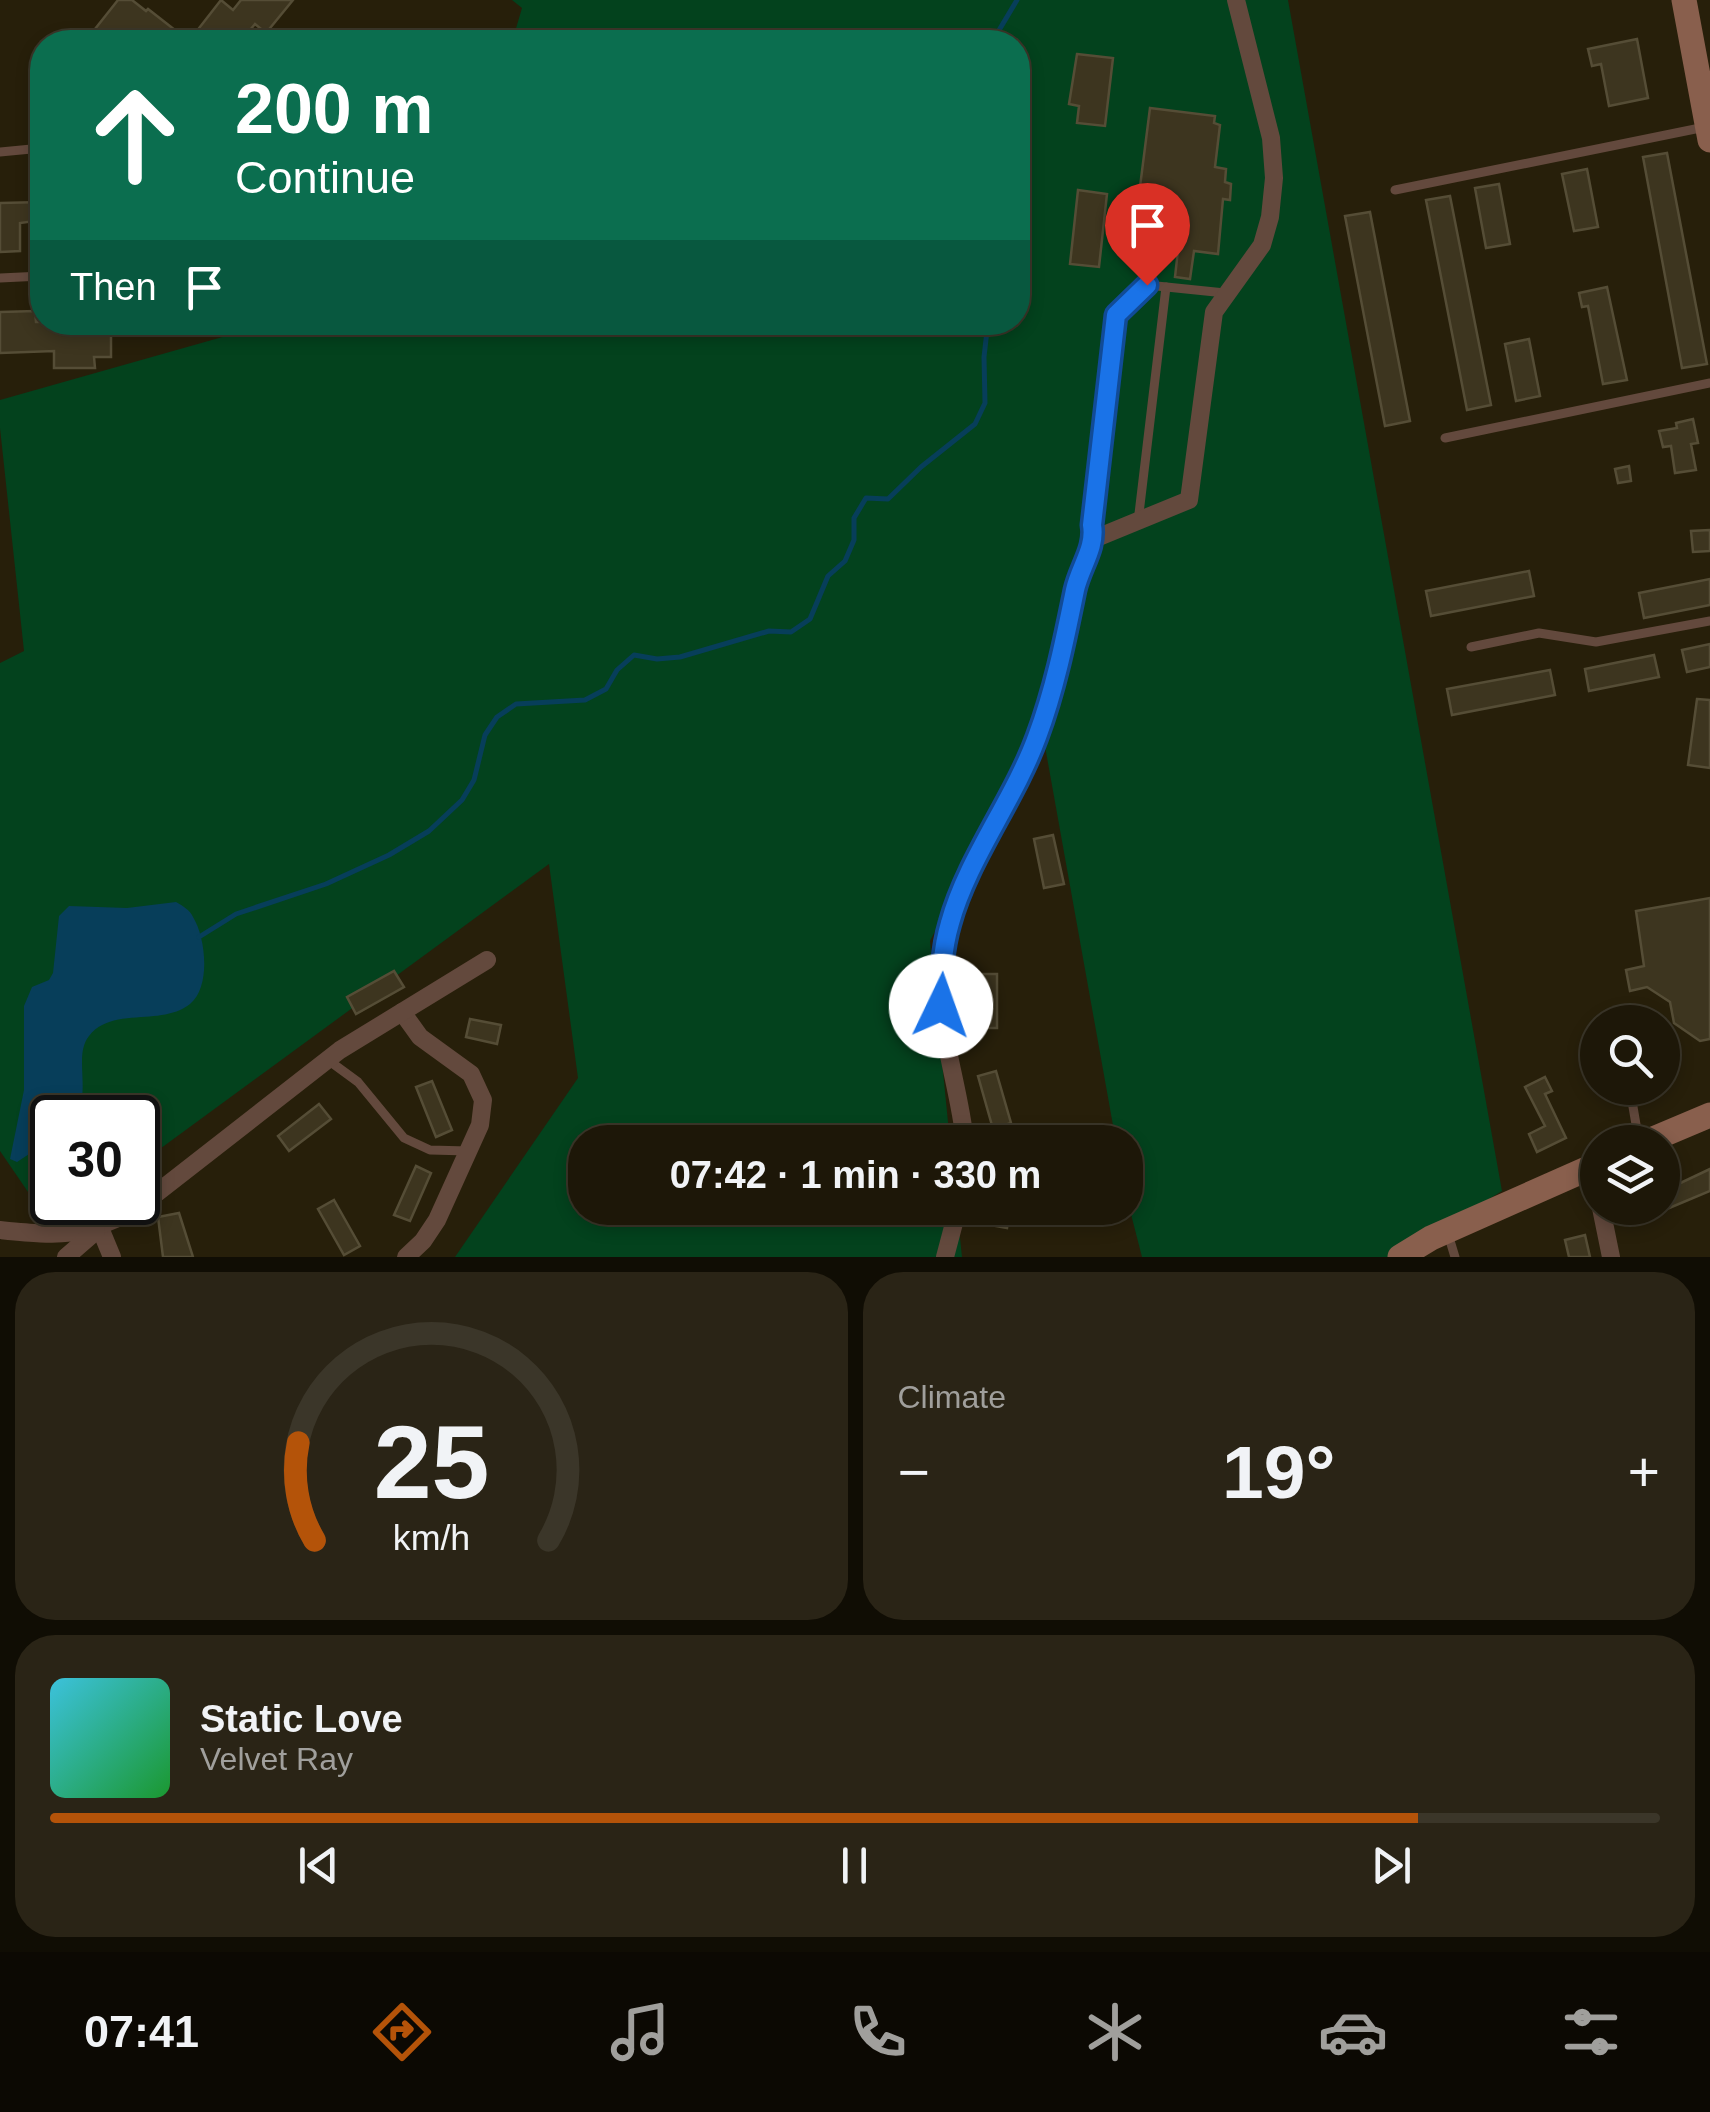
<!DOCTYPE html>
<html lang="en">
<head>
<meta charset="utf-8">
<style>
	:root { --surface:#1d1708; --page:#2a2416; --text:#f1f3f6; --muted:#a09f9c; --line:#3b3629; --accent:#b45309 }
	body { margin:0; font-family:Arial,sans-serif; background:var(--page); color:var(--text); height:100vh; display:flex; flex-direction:column; font-size:38px; white-space:nowrap }
	* { box-sizing:border-box; margin:0 }
	p { font-size:32px; color:var(--muted) }
	.icon { flex:none; width:55px; height:55px; fill:none; stroke:currentColor; stroke-width:2; stroke-linecap:round; stroke-linejoin:round }
	.map { position:relative; height:1257px; overflow:hidden }
	.side { display:flex; flex-direction:column; gap:15px; padding:15px; background:#100d04; flex:1 }
	.side>* { flex:none }
	.hud { position:absolute; left:30px; top:30px; width:1000px; height:305px; border-radius:40px; box-shadow:0 5px 15px #0003,0 0 0 2px var(--line); background:#0b6e4f; color:#fff; overflow:hidden }
	.tools { position:absolute; left:1580px; top:1005px; display:grid; gap:20px }
	.tools a { display:grid; place-items:center; width:100px; height:100px; border-radius:50%; background:var(--surface); box-shadow:0 5px 15px #0003,0 0 0 2px var(--line); font-size:50px }
	.speed { position:absolute; left:30px; top:1095px; display:flex; gap:20px; font-size:50px; font-weight:700; text-align:center }
	.speed>* { display:grid; place-content:center; width:130px; height:130px; border-radius:50%; background:var(--surface); box-shadow:0 5px 15px #0003,0 0 0 2px var(--line); line-height:1 }
	.speed .limit { border:5px solid #111; border-radius:15px; background:#fff; color:#111 }
	.pin { position:absolute; display:grid; place-items:center; width:85px; height:85px; color:#fff; margin:-102px -42px; border-radius:50% 50% 50% 0; rotate:-45deg; box-shadow:0 0 10px #0007 }
	.pin .icon { rotate:45deg }
	.me { position:absolute; width:110px; margin:-55px; rotate:3deg; stroke-linejoin:round; filter:drop-shadow(0 0 8px #0008) }
	.turn { display:flex; align-items:center; gap:35px; height:210px; padding:0 40px; font-size:45px }
	.turn .icon { width:130px; height:130px; stroke-width:2.5 }
	.turn b { display:block; font-size:70px; line-height:85px }
	.then { display:flex; align-items:center; height:95px; padding:0 40px; background:#0003; gap:20px; font-size:38px }
	.big { font-size:75px; font-weight:600; line-height:1.1 }
	.side .widget { flex:1; display:flex; flex-direction:column; justify-content:center; gap:15px; min-width:0; padding:0 35px; border-radius:40px; background:var(--page) }
	.side .dial { align-items:center; gap:0 }
	.dial svg { height:260px; overflow:visible; fill:none; stroke:var(--line); stroke-width:7; stroke-linecap:round; text-anchor:middle }
	.dial text { fill:var(--text); stroke:none }
	.song { display:flex; align-items:center; gap:30px }
	.cover { width:120px; height:120px; border-radius:15px; background:linear-gradient(135deg,hsl(190 70% 55%),hsl(130 70% 35%)) }
	.played { height:10px; border-radius:5px; background:linear-gradient(90deg,var(--accent) 85%,var(--line) 85%) }
	.keys { display:flex; justify-content:space-around; direction:ltr }
	.heat { display:flex; justify-content:space-between; align-items:center; font-size:55px; direction:ltr }
	.side .tiles { flex:1; display:grid; gap:15px; grid-template-columns:1fr 1fr }
	.widget:last-child { grid-column:span 2 }
	.trip { position:absolute; left:568px; top:1125px; width:575px; height:100px; border-radius:40px; background:var(--surface); box-shadow:0 5px 15px #0003,0 0 0 2px var(--line); font-weight:600; line-height:100px; text-align:center }
	.dock { display:flex; height:160px; justify-content:space-around; align-items:center; background:#0c0903; color:var(--muted) }
	.dock .icon { width:70px; height:70px }
	.dock .current { color:var(--accent) }
	.dock b { font-size:45px; color:var(--text) }
	.map>svg:first-child { display:block }
</style>
</head>
<body>
<div class="map">
<svg width="1710" height="1257" viewBox="0 0 1710 1257">
	<rect width="100%" height="100%" fill="#271f0a"/>
	<polygon fill="#03421d" points="512,0 1288,0 1502,1191 1394,1257 1142,1257 1125,1191 1125,1142 1116,1142 1041,724 930,941 950,1142 585,1142 585,1208 957,1208 962,1257 455,1257 578,1078 549,864 138,1165 138,1118 52,1118 52,1202 86,1203 52,1227 0,1151 0,663 24,651 0,428 0,400 272,323 1018,322 1018,42 512,42 522,8"/>
	<path fill="#073e5a" d="M176,902C183,906 190,910 193,917C206,938 211,987 190,1004C161,1027 112,1006 89,1036C73,1056 92,1092 75,1117L52,1118V1139L17,1162L10,1159L24,1090V1006L32,987L49,980L53,973L59,916L69,906L127,908Z"/>
	<g fill="none" stroke-linecap="round" stroke-linejoin="round">
		<g stroke="#073e5a" stroke-width="5">
			<polyline points="992,42 1017,0"/>
			<polyline points="199,937 236,914 326,884 389,855 429,831 462,800 474,780 485,735 497,717 516,704 585,700 606,689 617,670 634,655 657,659 680,657 769,631 791,632 810,619 828,576 845,561 854,540 854,518 866,498 888,499 921,467 975,424 985,403 984,357 988,322"/>
		</g>
	</g>
	<g fill="#3d351f" stroke="#554d36" stroke-width="2.5">
		<polygon points="118,0 132,0 146,11 148,9 189,41 221,0 233,10 241,0 293,0 266,33 255,24 240,42 112,42 95,29"/>
		<polygon points="1637,39 1648,98 1609,106 1601,64 1592,66 1588,49"/>
		<polygon points="1077,54 1113,58 1105,126 1077,123 1079,106 1069,104"/>
		<polygon points="1150,108 1215,116 1214,123 1220,125 1215,167 1226,169 1225,182 1231,184 1230,200 1223,199 1218,254 1194,251 1190,279 1175,277 1178,250 1133,242"/>
		<polygon points="1667,153 1707,364 1682,368 1643,157"/>
		<polygon points="1587,169 1598,227 1574,231 1562,174"/>
		<polygon points="1499,184 1510,244 1486,248 1475,188"/>
		<polygon points="1078,190 1107,194 1099,267 1070,264"/>
		<polygon points="1450,196 1491,405 1467,410 1426,200"/>
		<polygon points="42,202 42,220 20,223 20,251 0,252 0,203"/>
		<polygon points="1370,212 1410,421 1385,426 1345,216"/>
		<polygon points="1607,287 1627,380 1603,384 1588,306 1582,307 1579,293"/>
		<polygon points="35,311 36,322 111,322 111,357 94,357 95,368 54,368 54,351 0,353 0,312"/>
		<polygon points="1529,339 1540,396 1516,401 1505,344"/>
		<polygon points="1693,419 1698,443 1691,444 1696,470 1675,473 1671,446 1663,447 1659,431 1677,428 1676,423"/>
		<polygon points="1629,466 1631,481 1618,483 1615,469"/>
		<polygon points="1710,530 1710,551 1693,552 1691,531"/>
		<polygon points="1529,571 1534,596 1431,616 1426,591"/>
		<polygon points="1710,579 1710,605 1644,618 1639,593"/>
		<polygon points="1710,644 1710,667 1687,672 1682,650"/>
		<polygon points="1654,655 1659,677 1589,691 1585,669"/>
		<polygon points="1550,670 1555,695 1452,715 1447,689"/>
		<polygon points="1697,699 1710,700 1710,768 1688,765"/>
		<polygon points="1053,835 1064,884 1044,888 1034,839"/>
		<polygon points="1710,898 1710,1039 1700,1041 1674,1023 1670,1002 1647,987 1630,991 1626,970 1644,966 1636,911"/>
		<polygon points="394,971 404,987 356,1014 347,997"/>
		<polygon points="980,974 997,974 997,1028 979,1028"/>
		<polygon points="470,1019 501,1025 497,1044 466,1037"/>
		<polygon points="996,1071 1011,1123 993,1129 978,1076"/>
		<polygon points="1545,1077 1552,1091 1545,1094 1566,1138 1537,1152 1529,1134 1545,1126 1525,1087"/>
		<polygon points="432,1081 452,1130 436,1137 416,1087"/>
		<polygon points="319,1104 331,1119 289,1151 278,1136"/>
		<polygon points="416,1166 431,1173 410,1221 394,1215"/>
		<polygon points="1662,1166 1672,1187 1710,1169 1710,1191 1662,1211"/>
		<polygon points="334,1200 360,1246 344,1255 318,1209"/>
		<polygon points="992,1208 1010,1208 1007,1228 990,1225"/>
		<polygon points="179,1213 193,1257 163,1257 158,1217"/>
		<polygon points="1585,1235 1590,1257 1569,1257 1565,1240"/>
	</g>
	<g fill="none" stroke-linecap="round" stroke-linejoin="round">
		<g stroke="#63493d" stroke-width="9">
			<polyline points="0,152 42,148"/>
			<polyline points="1395,190 1705,127"/>
			<polyline points="0,278 42,276"/>
			<polyline points="1445,438 1710,383"/>
			<polyline points="1138,522 1166,287"/>
			<polyline points="1094,539 1092,525 1116,315 1147,285 1225,293"/>
			<polyline points="1471,647 1539,633 1596,642 1710,621"/>
			<polyline points="328,1060 358,1082 404,1138 430,1150 468,1151"/>
			<polyline points="1632,1101 1639,1142"/>
			<polyline points="1448,1234 1455,1257"/>
		</g>
		<g stroke="#63493d" stroke-width="18">
			<polyline points="402,1012 420,1037 471,1074 483,1100 480,1125 437,1220 423,1241 406,1257"/>
			<path d="M965,1142C959,1082 934,1023 942,961C953,879 1009,813 1037,737C1061,672 1067,602 1094,539L1189,500L1214,312L1262,245L1270,217L1274,178L1271,138L1236,0"/>
			<polyline points="1590,1167 1598,1189"/>
			<polyline points="1601,1208 1611,1257"/>
			<polyline points="100,1228 112,1257"/>
			<path d="M0,1230C62,1236 79,1238 135,1210L340,1050L487,960"/>
			<polyline points="66,1257 96,1231"/>
			<polyline points="945,1257 958,1208"/>
		</g>
		<g stroke="#895f4d" stroke-width="25">
			<polyline points="1684,0 1710,140"/>
			<polyline points="1646,1142 1710,1115"/>
			<polyline points="1400,1257 1431,1238 1598,1164"/>
		</g>
	</g>
	<g fill="none" stroke-linecap="round" stroke-linejoin="round">
		<g stroke="#114b97" stroke-width="25">
			<path id="route" d="M941,1006C941,977 942,950 950,923C967,860 1014,800 1037,737C1055,689 1065,639 1075,590C1080,567 1096,548 1092,525L1116,315L1147,285"/>
		</g>
		<use href="#route" stroke="#1a73e8" stroke-width="18"/>
	</g>
</svg>
<div class="tools">
<a><svg class="icon" aria-label="search" viewBox="0 0 24 24"><circle cx="10" cy="10" r="6"/><path d="M15 15l6 6"/></svg></a>
<a><svg class="icon" aria-label="layers" viewBox="0 0 24 24"><path d="M12 4l9 5-9 5-9-5zM3 14l9 5 9-5"/></svg></a>
</div>
<div class="speed"><div class="limit">30</div></div>
<div class="pin" style="left:1147px;top:285px;background:#d93025"><svg class="icon" aria-label="arrive" viewBox="0 0 24 24"><path d="M6 21V4h12l-3 4 3 4H6"/></svg></div>
<svg class="me" style="left:941px;top:1006px" viewBox="-20 -20 40 40"><circle r="19" fill="#fff"/><path d="M0-13L10 11 0 6-10 11z" fill="#1a73e8"/></svg>
<div class="trip">07:42 · 1 min · 330 m</div>
<div class="hud">
<div class="turn"><svg class="icon" aria-label="ahead" viewBox="0 0 24 24"><path d="M12 20V5M6 11l6-6 6 6"/></svg><div><b>200 m</b>Continue</div></div>
<div class="then">Then<svg class="icon" aria-label="arrive" viewBox="0 0 24 24"><path d="M6 21V4h12l-3 4 3 4H6"/></svg></div>
</div>
</div>
<section class="side">
<div class="tiles">
<div class="widget dial"><svg viewBox="0 0 100 80">
<path d="M14 69A42 42 0 1 1 86 69"/>
<path d="M14 69A42 42 0 0 1 9 39" stroke="#b45309"/>
<text x="50" y="56" font-size="32" font-weight="700">25</text>
<text x="50" y="72" font-size="11">km/h</text>
</svg></div>
<div class="widget"><p>Climate</p>
<div class="heat"><a>−</a><b class="big">19°</b><a>+</a></div>
</div>
<div class="widget">
<div class="song"><i class="cover"></i><div><b>Static Love</b><p>Velvet Ray</p></div></div>
<div class="played"></div>
<div class="keys"><svg class="icon" aria-label="previous" viewBox="0 0 24 24"><path d="M18 5L8 12l10 7zM5 5v14"/></svg><svg class="icon" aria-label="pause" viewBox="0 0 24 24"><path d="M8 5v14M16 5v14"/></svg><svg class="icon" aria-label="next" viewBox="0 0 24 24"><path d="M6 5l10 7-10 7zM19 5v14"/></svg></div>
</div>
</div>
</section>
<nav class="dock">
<b>07:41</b>
<svg class="icon current" aria-label="directions" viewBox="0 0 24 24"><path d="M12 3l9 9-9 9-9-9zM9 14v-3h6M13 9l2 2-2 2"/></svg>
<svg class="icon" aria-label="music" viewBox="0 0 24 24"><path d="M9 18V5l10-2v13"/><circle cx="6" cy="18" r="3"/><circle cx="16" cy="16" r="3"/></svg>
<svg class="icon" aria-label="phone" viewBox="0 0 24 24"><path d="M5 4h4l2 5-3 2q2 4 5 5l2-3 5 2v4C11 20 4 13 5 4z"/></svg>
<svg class="icon" aria-label="climate" viewBox="0 0 24 24"><path d="M12 3v18M4 7l16 10M4 17L20 7"/></svg>
<svg class="icon" aria-label="car" viewBox="0 0 24 24"><path d="M5 17H2v-5l4-1 3-4h7l3 4 3 1v5h-3M9 17h6M6 11h13"/><circle cx="7" cy="17" r="2"/><circle cx="17" cy="17" r="2"/></svg>
<svg class="icon" aria-label="filters" viewBox="0 0 24 24"><path d="M4 7h16M4 17h16"/><circle cx="9" cy="7" r="2"/><circle cx="15" cy="17" r="2"/></svg>
</nav>
</body>
</html>
